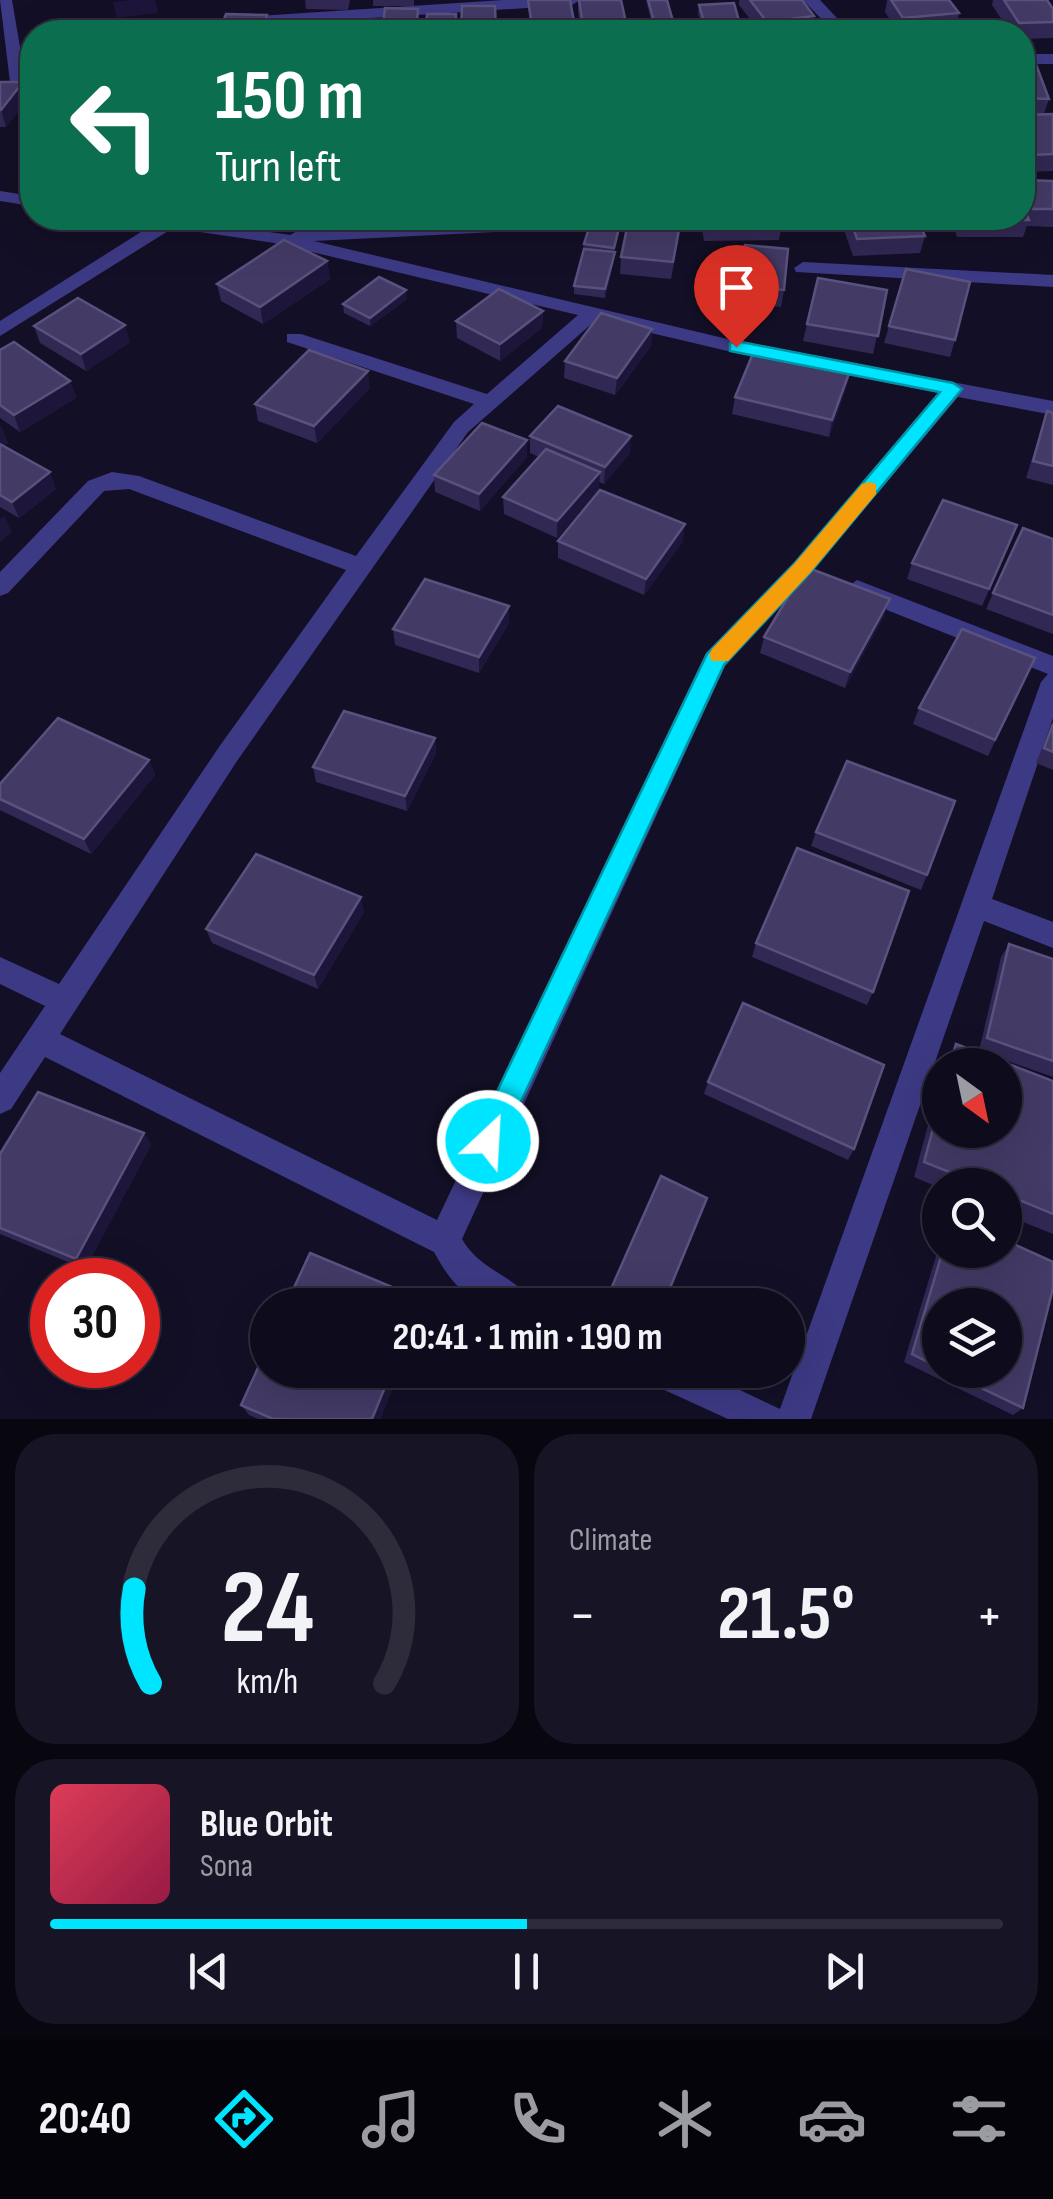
<!DOCTYPE html>
<html lang="en">
<head>
<meta charset="utf-8">
<style>
	:root { --surface:#0e0b1c; --page:#171425; --text:#f1f3f6; --muted:#9b9ba3; --line:#2e2b3b; --accent:#00e5ff }
	body { margin:0; font-family:"Sofia Sans Condensed",sans-serif; background:var(--page); color:var(--text); height:100vh; display:flex; flex-direction:column; font-size:38px; white-space:nowrap }
	* { box-sizing:border-box; margin:0 }
	p { font-size:32px; color:var(--muted) }
	.icon { flex:none; width:55px; height:55px; fill:none; stroke:currentColor; stroke-width:2; stroke-linecap:round; stroke-linejoin:round }
	.map { position:relative; height:1419px; overflow:hidden }
	.details { display:flex; flex-direction:column; gap:15px; padding:15px; background:#08060f; flex:1 }
	.details>* { flex:none }
	.banner { position:absolute; left:20px; top:20px; width:1015px; height:210px; border-radius:40px; box-shadow:0 10px 40px #0002,0 0 0 2px var(--line); background:#0b6e4f; color:#fff; overflow:hidden }
	.needle { width:65px; rotate:147deg }
	.controls { position:absolute; left:922px; top:1048px; display:grid; gap:20px }
	.controls a { display:grid; place-items:center; width:100px; height:100px; border-radius:50%; background:var(--surface); box-shadow:0 10px 40px #0002,0 0 0 2px var(--line); font-size:50px }
	.speed { position:absolute; left:30px; top:1258px; display:flex; gap:20px; font-size:50px; font-weight:700; text-align:center }
	.speed>* { display:grid; place-content:center; width:130px; height:130px; border-radius:50%; background:var(--surface); box-shadow:0 10px 40px #0002,0 0 0 2px var(--line); line-height:1 }
	.speed .limit { border:15px solid #d22; background:#fff; color:#111 }
	.pin { position:absolute; display:grid; place-items:center; width:85px; height:85px; color:#fff; margin:-102px -42px; border-radius:50% 50% 50% 0; rotate:-45deg; box-shadow:0 0 10px #0007 }
	.pin .icon { rotate:45deg }
	.me { position:absolute; width:110px; margin:-55px; rotate:25deg; stroke-linejoin:round; filter:drop-shadow(0 0 8px #0008) }
	.turn { display:flex; align-items:center; gap:35px; height:210px; padding:0 30px; font-size:45px }
	.turn .icon { width:130px; height:130px; stroke-width:2.5 }
	.turn b { display:block; font-size:70px; line-height:85px }
	.big { font-size:75px; font-weight:700; line-height:1.1 }
	.details .tile { flex:1; display:flex; flex-direction:column; justify-content:center; gap:15px; min-width:0; padding:0 35px; border-radius:40px; background:var(--page) }
	.details .dial { align-items:center; gap:0 }
	.dial svg { height:260px; overflow:visible; fill:none; stroke:var(--line); stroke-width:7; stroke-linecap:round; text-anchor:middle }
	.dial text { fill:var(--text); stroke:none }
	.song { display:flex; align-items:center; gap:30px }
	.cover { width:120px; height:120px; border-radius:15px; background:linear-gradient(135deg,hsl(350 70% 55%),hsl(340 70% 35%)) }
	.played { height:10px; border-radius:5px; background:linear-gradient(90deg,var(--accent) 50%,var(--line) 50%) }
	.keys { display:flex; justify-content:space-around; direction:ltr }
	.heat { display:flex; justify-content:space-between; align-items:center; font-size:55px; direction:ltr }
	.details .tiles { flex:1; display:grid; gap:15px; grid-template-columns:1fr 1fr }
	.tile:last-child { grid-column:span 2 }
	.trip { position:absolute; left:250px; top:1288px; width:555px; height:100px; border-radius:50px; background:var(--surface); box-shadow:0 10px 40px #0002,0 0 0 2px var(--line); font-weight:700; line-height:100px; text-align:center }
	.dock { display:flex; height:160px; justify-content:space-around; align-items:center; background:#06040b; color:var(--muted) }
	.dock .icon { width:70px; height:70px }
	.dock .current { color:var(--accent) }
	.dock b { font-size:45px; color:var(--text) }
	.map>svg:first-child { display:block }
</style>
</head>
<body>
<div class="map">
<svg width="1053" height="1419" viewBox="0 0 1053 1419">
	<rect width="100%" height="100%" fill="#130f26"/>
	<g fill="none" stroke-linecap="round" stroke-linejoin="round">
		<g fill="#3d3a85" fill-rule="evenodd">
			<polygon points="0,0 12,0 26,82 18,87 10,82"/>
			<polygon points="503,0 580,0 572,5 154,32 83,32 91,27"/>
			<polygon points="803,0 820,0 850,32 834,32"/>
			<rect x="1022" y="54" width="31" height="10"/>
			<polygon points="0,191 32,196 32,206 0,201"/>
			<path d="M130,218H175L290,235L299,230L568,218H681L672,223L314,241L736,341L1053,401V415L958,397L810,574L725,666L462,1239C481,1273 521,1277 533,1305C479,1305 461,1302 434,1252L45,1057L11,1109L0,1114V1073L45,1006L0,984V957L59,984L219,747L346,570L129,489L104,491L8,593L0,596V572L88,481L112,472L139,476L356,556L454,422L474,404L287,342V334H301L487,394L578,315L274,243L173,228L0,336V321L152,225ZM596,320L736,353L938,393L794,562L706,653L437,1220L60,1034L237,761L468,432Z"/>
			<polygon points="803,262 1053,275 1053,287 796,272 794,268"/>
			<polygon points="857,580 1053,656 1053,718 992,899 1053,922 1053,948 984,921 811,1419 728,1419 647,1382 642,1370 698,1370 780,1409 1041,682 1048,674 849,595 845,589"/>
		</g>
	</g>
	<g fill="#312854" fill-rule="evenodd">
		<polygon points="305,0 350,0 348,10 306,9"/>
		<rect x="373" y="0" width="41" height="6"/>
		<polygon points="528,0 576,32 530,32"/>
		<polygon points="578,0 628,32 581,32 578,12"/>
		<polygon points="646,0 667,0 676,32 654,32"/>
		<polygon points="739,0 802,0 814,16 812,32 760,32 739,5"/>
		<polygon points="887,0 949,0 959,13 955,30 898,32 885,12"/>
		<polygon points="993,0 1047,0 1053,9 1053,38 1022,39 1022,32 1010,32 992,5"/>
		<polygon points="699,5 741,28 741,32 703,32 698,13"/>
		<polygon points="1022,59 1049,99 1044,114 1053,114 1053,171 1027,172 1022,164"/>
		<polygon points="0,82 23,82 28,99 6,127 0,127"/>
		<polygon points="1023,180 1053,181 1053,227 1027,226 1023,237 957,237 951,218 1022,218"/>
		<polygon points="236,218 287,218 285,223 237,221"/>
		<polygon points="383,218 425,218 425,219 384,222"/>
		<polygon points="700,218 781,218 782,223 779,240 704,241"/>
		<polygon points="840,218 917,218 925,236 920,253 853,256"/>
		<polygon points="620,229 614,252 614,261 605,298 574,294 574,286 584,244"/>
		<polygon points="679,236 671,279 620,274 621,257"/>
		<polygon points="745,245 784,290 781,307 738,303"/>
		<polygon points="327,261 330,279 263,324 221,301 217,284"/>
		<polygon points="887,290 873,354 803,341 807,324"/>
		<polygon points="407,299 370,326 344,313 343,304"/>
		<polygon points="543,311 542,328 500,361 457,338 456,321"/>
		<polygon points="34,326 130,342 86,371 40,343"/>
		<polygon points="889,326 955,340 950,357 884,343"/>
		<polygon points="652,329 651,346 615,395 564,378 565,361"/>
		<polygon points="0,350 70,381 76,398 20,432 0,418"/>
		<polygon points="851,368 847,385 829,437 732,414 735,397"/>
		<polygon points="370,388 317,443 258,421 255,404"/>
		<polygon points="1047,411 1053,413 1053,485 1026,478"/>
		<polygon points="0,425 8,443 3,446 56,489 19,518 0,507"/>
		<polygon points="530,436 630,453 604,484 599,482 599,489 557,538 504,514 503,497 539,457 530,453"/>
		<polygon points="527,457 480,511 435,492 434,475"/>
		<polygon points="1017,525 982,606 907,579 912,563"/>
		<polygon points="1053,539 1053,634 986,609 993,593"/>
		<polygon points="558,541 683,541 644,595 558,558"/>
		<polygon points="884,616 845,688 760,653 764,637"/>
		<polygon points="509,623 479,673 395,645 393,629"/>
		<polygon points="1035,658 988,756 913,724 919,708"/>
		<polygon points="1053,721 1053,770 1036,763"/>
		<polygon points="435,738 436,753 407,811 316,782 313,767"/>
		<polygon points="149,760 155,775 91,854 0,810 0,784"/>
		<polygon points="816,832 927,875 921,890 811,846"/>
		<polygon points="364,912 318,989 212,943 206,929"/>
		<polygon points="756,943 873,992 867,1005 752,957"/>
		<polygon points="1009,944 1053,959 1053,1077 979,1051 1001,957"/>
		<polygon points="956,1044 1053,1081 1053,1234 1005,1215 1005,1185 940,1185 940,1188 914,1177 940,1081 940,1130 1005,1065 944,1065"/>
		<polygon points="708,1082 854,1149 848,1160 704,1094"/>
		<polygon points="144,1133 151,1145 85,1269 0,1234 0,1154"/>
		<path d="M940,1243V1250H1005L1023,1408L1013,1415L904,1362ZM940,1305L1005,1370H940Z"/>
		<polygon points="400,1370 380,1419 258,1419 249,1415 241,1405"/>
	</g>
	<g fill="#1d163a">
		<polygon points="129,0 155,0 158,13 117,18 113,2"/>
		<polygon points="267,15 269,32 262,32"/>
		<polygon points="814,16 812,32 766,32 767,22"/>
		<polygon points="23,82 28,99 6,127 1,110"/>
		<polygon points="615,252 614,261 605,298 605,289"/>
		<polygon points="327,261 330,279 263,324 260,307"/>
		<polygon points="406,290 407,299 370,326 370,318"/>
		<polygon points="543,311 542,328 500,361 500,344"/>
		<polygon points="125,325 130,342 86,371 81,354"/>
		<polygon points="652,329 651,346 615,395 617,378"/>
		<polygon points="851,368 847,385 829,437 832,420"/>
		<polygon points="368,371 370,388 317,443 314,426"/>
		<polygon points="70,381 76,398 20,432 14,415"/>
		<polygon points="1,426 8,443 0,448 0,427"/>
		<polygon points="631,436 630,453 604,484 605,467"/>
		<polygon points="527,440 527,457 480,511 479,494"/>
		<polygon points="50,472 56,489 19,518 12,502"/>
		<polygon points="600,472 599,489 557,538 557,521"/>
		<polygon points="4,515 12,532 0,542 0,519"/>
		<polygon points="685,524 683,541 644,595 646,579"/>
		<polygon points="890,599 884,616 845,688 850,672"/>
		<polygon points="509,606 509,623 479,673 479,657"/>
		<polygon points="435,738 436,753 407,811 405,796"/>
		<polygon points="149,760 155,775 91,854 84,839"/>
		<polygon points="361,897 364,912 318,989 314,975"/>
		<polygon points="144,1133 151,1145 85,1269 76,1259"/>
		<polygon points="392,1370 400,1370 380,1419 372,1419"/>
	</g>
	<g fill="#433a66" stroke="#5a527e" stroke-width="2.5">
		<polygon points="528,0 570,0 576,32 533,32"/>
		<polygon points="579,0 621,0 628,32 584,32"/>
		<polygon points="648,0 667,0 676,32 657,32"/>
		<polygon points="750,0 802,0 814,16 767,22"/>
		<polygon points="891,0 949,0 959,13 903,18"/>
		<polygon points="1004,0 1047,0 1053,9 1053,22 1019,23"/>
		<polygon points="734,3 741,28 706,29 699,5"/>
		<polygon points="462,6 495,6 496,32 461,32"/>
		<polygon points="385,8 418,9 416,32 382,32"/>
		<polygon points="226,14 267,15 262,32 219,32"/>
		<polygon points="427,14 456,14 455,32 426,32"/>
		<polygon points="291,22 330,23 327,32 288,32"/>
		<polygon points="1003,23 1009,32 970,32 966,26"/>
		<polygon points="214,25 212,32 173,32 174,26"/>
		<polygon points="1022,59 1034,59 1049,99 1022,98"/>
		<polygon points="0,82 23,82 1,110 0,110"/>
		<polygon points="1053,114 1053,154 1032,155 1022,137 1022,115"/>
		<polygon points="1023,180 1053,181 1053,209 1033,209"/>
		<polygon points="1022,202 1029,220 962,220 961,218 1022,218"/>
		<polygon points="592,218 621,220 614,248 584,244"/>
		<polygon points="629,218 681,219 673,262 621,257"/>
		<polygon points="705,218 781,218 782,223 706,224"/>
		<polygon points="850,218 917,218 925,236 857,239"/>
		<polygon points="284,240 327,261 260,307 217,284"/>
		<polygon points="745,245 788,249 784,290 741,286"/>
		<polygon points="584,249 615,252 605,289 574,286"/>
		<polygon points="906,269 970,282 955,340 889,326"/>
		<polygon points="379,277 406,290 370,318 343,304"/>
		<polygon points="818,278 887,290 878,336 807,324"/>
		<polygon points="499,289 543,311 500,344 456,321"/>
		<polygon points="78,298 125,325 81,354 34,326"/>
		<polygon points="601,313 652,329 617,378 565,361"/>
		<polygon points="14,342 70,381 14,415 0,405 0,350"/>
		<polygon points="756,346 851,368 832,420 735,397"/>
		<polygon points="309,350 368,371 314,426 255,404"/>
		<polygon points="558,406 631,436 605,467 530,436"/>
		<polygon points="1047,411 1053,413 1053,466 1033,461"/>
		<polygon points="482,423 527,440 479,494 434,475"/>
		<polygon points="0,444 50,472 12,502 0,495"/>
		<polygon points="546,449 600,472 557,521 503,497"/>
		<polygon points="600,490 685,524 646,579 558,541"/>
		<polygon points="943,500 1017,525 989,589 912,563"/>
		<polygon points="1023,528 1053,539 1053,615 993,593"/>
		<polygon points="806,567 890,599 850,672 764,637"/>
		<polygon points="425,579 509,606 479,657 393,629"/>
		<polygon points="962,629 1035,658 995,740 919,708"/>
		<polygon points="344,711 435,738 405,796 313,767"/>
		<polygon points="58,718 149,760 84,839 0,799 0,784"/>
		<polygon points="1053,724 1053,752 1044,748"/>
		<polygon points="847,761 955,801 927,875 816,832"/>
		<polygon points="797,848 909,891 873,992 756,943"/>
		<polygon points="256,854 361,897 314,975 206,929"/>
		<polygon points="1009,944 1053,959 1053,1061 987,1038"/>
		<polygon points="743,1003 884,1065 854,1149 708,1082"/>
		<polygon points="956,1044 1053,1081 1053,1214 1005,1194 1005,1185 982,1185 924,1162 940,1103 940,1130 1005,1130 1005,1065 950,1065"/>
		<polygon points="38,1092 144,1133 76,1259 0,1228 0,1154"/>
		<polygon points="661,1176 707,1198 663,1305 617,1305 606,1300"/>
		<polygon points="1005,1240 1053,1262 1053,1288 1023,1408 944,1370 1005,1370 1005,1305 940,1305 940,1368 912,1354 943,1250 1005,1250"/>
		<polygon points="310,1253 421,1299 418,1305 286,1305"/>
		<polygon points="268,1346 268,1370 392,1370 372,1419 273,1419 241,1405"/>
	</g>
	<polygon fill="#00e5ff" stroke="#0095a6" stroke-width="2.5" points="736,341 953,383 962,389 810,573 724,665 498,1151 488,1155 478,1151 474,1141 478,1131 707,654 795,563 940,392 730,351 730,343"/>
	<polygon fill="#f59e0b" points="869,482 876,484 876,494 810,573 728,661 712,661 709,655 712,649 795,563 862,484"/>
</svg>
<div class="controls">
<a><svg class="needle" viewBox="-14 -14 28 28"><path d="M0-13l5 13h-10z" fill="#e53935"/><path d="M0 13l5-13h-10z" fill="#9b9ba3"/></svg></a>
<a><svg class="icon" aria-label="search" viewBox="0 0 24 24"><circle cx="10" cy="10" r="6"/><path d="M15 15l6 6"/></svg></a>
<a><svg class="icon" aria-label="layers" viewBox="0 0 24 24"><path d="M12 4l9 5-9 5-9-5zM3 14l9 5 9-5"/></svg></a>
</div>
<div class="speed"><div class="limit">30</div></div>
<div class="pin" style="left:736px;top:347px;background:#d93025"><svg class="icon" aria-label="arrive" viewBox="0 0 24 24"><path d="M6 21V4h12l-3 4 3 4H6"/></svg></div>
<svg class="me" style="left:488px;top:1141px" viewBox="-20 -20 40 40"><circle r="17" fill="#00e5ff" stroke="#fff" stroke-width="3"/><path d="M0-11L8 9 0 5-8 9z" fill="#fff"/></svg>
<div class="trip">20:41 · 1 min · 190 m</div>
<div class="banner">
<div class="turn"><svg class="icon" aria-label="left" viewBox="0 0 24 24"><path d="M17 20v-9H6M10 6l-5 5 5 5"/></svg><div><b>150 m</b>Turn left</div></div>
</div>
</div>
<section class="details">
<div class="tiles">
<div class="tile dial"><svg viewBox="0 0 100 80">
<path d="M14 69A42 42 0 1 1 86 69"/>
<path d="M14 69A42 42 0 0 1 9 40" stroke="#00e5ff"/>
<text x="50" y="56" font-size="32" font-weight="700">24</text>
<text x="50" y="72" font-size="11">km/h</text>
</svg></div>
<div class="tile"><p>Climate</p>
<div class="heat"><a>−</a><b class="big">21.5°</b><a>+</a></div>
</div>
<div class="tile">
<div class="song"><i class="cover"></i><div><b>Blue Orbit</b><p>Sona</p></div></div>
<div class="played"></div>
<div class="keys"><svg class="icon" aria-label="previous" viewBox="0 0 24 24"><path d="M18 5L8 12l10 7zM5 5v14"/></svg><svg class="icon" aria-label="pause" viewBox="0 0 24 24"><path d="M8 5v14M16 5v14"/></svg><svg class="icon" aria-label="next" viewBox="0 0 24 24"><path d="M6 5l10 7-10 7zM19 5v14"/></svg></div>
</div>
</div>
</section>
<nav class="dock">
<b>20:40</b>
<svg class="icon current" aria-label="directions" viewBox="0 0 24 24"><path d="M12 3l9 9-9 9-9-9zM9 14v-3h6M13 9l2 2-2 2"/></svg>
<svg class="icon" aria-label="music" viewBox="0 0 24 24"><path d="M9 18V5l10-2v13"/><circle cx="6" cy="18" r="3"/><circle cx="16" cy="16" r="3"/></svg>
<svg class="icon" aria-label="phone" viewBox="0 0 24 24"><path d="M5 4h4l2 5-3 2q2 4 5 5l2-3 5 2v4C11 20 4 13 5 4z"/></svg>
<svg class="icon" aria-label="climate" viewBox="0 0 24 24"><path d="M12 3v18M4 7l16 10M4 17L20 7"/></svg>
<svg class="icon" aria-label="car" viewBox="0 0 24 24"><path d="M5 17H2v-5l4-1 3-4h7l3 4 3 1v5h-3M9 17h6M6 11h13"/><circle cx="7" cy="17" r="2"/><circle cx="17" cy="17" r="2"/></svg>
<svg class="icon" aria-label="filters" viewBox="0 0 24 24"><path d="M4 7h16M4 17h16"/><circle cx="9" cy="7" r="2"/><circle cx="15" cy="17" r="2"/></svg>
</nav>
</body>
</html>
